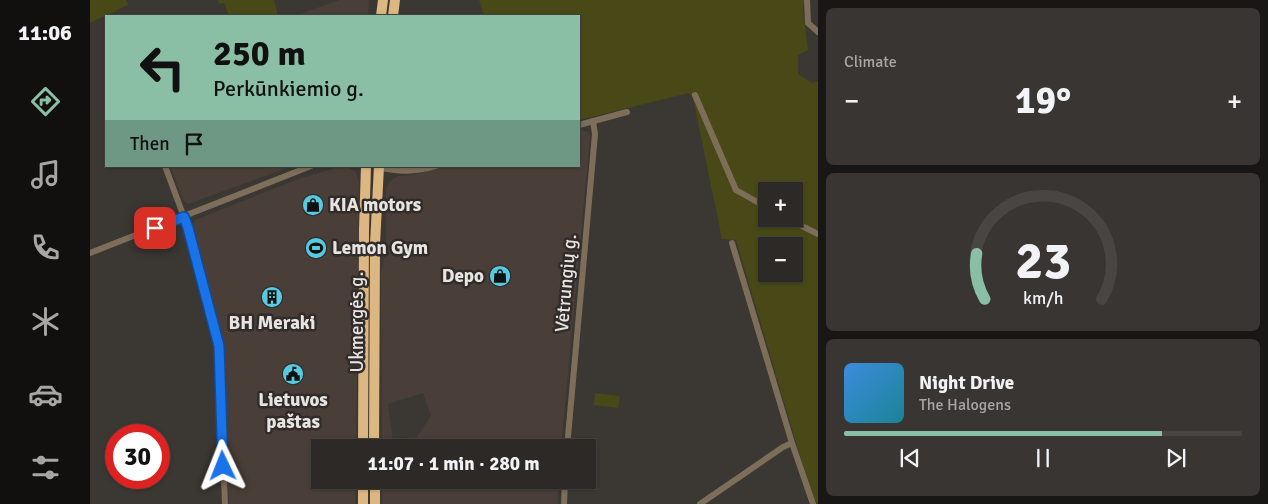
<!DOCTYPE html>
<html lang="en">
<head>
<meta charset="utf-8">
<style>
	:root { --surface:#2c2926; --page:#383532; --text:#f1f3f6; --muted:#a6a6a7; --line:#484543; --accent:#8abfa5 }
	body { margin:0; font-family:Signika,sans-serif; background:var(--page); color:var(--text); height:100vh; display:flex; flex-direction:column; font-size:19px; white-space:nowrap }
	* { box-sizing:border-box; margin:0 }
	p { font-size:16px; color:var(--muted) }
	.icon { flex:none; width:28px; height:28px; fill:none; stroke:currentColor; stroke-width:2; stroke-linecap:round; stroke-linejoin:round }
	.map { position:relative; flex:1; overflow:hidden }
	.side { display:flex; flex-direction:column; gap:8px; padding:8px; background:#181715; width:450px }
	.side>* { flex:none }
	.top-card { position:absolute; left:15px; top:15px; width:475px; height:152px; border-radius:0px; box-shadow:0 1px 4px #0004,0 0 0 1px var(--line); background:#8abfa5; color:#111; overflow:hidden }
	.controls { position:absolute; left:668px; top:182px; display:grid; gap:10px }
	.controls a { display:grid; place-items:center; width:45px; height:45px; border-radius:0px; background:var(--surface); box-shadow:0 1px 4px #0004,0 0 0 1px var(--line); font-size:25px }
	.speed { position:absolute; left:15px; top:424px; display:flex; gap:10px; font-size:25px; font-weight:700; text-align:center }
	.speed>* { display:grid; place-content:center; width:65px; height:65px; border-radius:50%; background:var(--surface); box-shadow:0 1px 4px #0004,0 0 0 1px var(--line); line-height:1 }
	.speed .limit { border:8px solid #d22; background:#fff; color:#111 }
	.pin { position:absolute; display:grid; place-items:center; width:42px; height:42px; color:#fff; margin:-21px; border-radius:10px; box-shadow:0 2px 8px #0006 }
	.me { position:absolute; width:55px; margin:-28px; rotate:358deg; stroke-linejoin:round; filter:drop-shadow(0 0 4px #0008) }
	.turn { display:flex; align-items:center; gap:18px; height:105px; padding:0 25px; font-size:22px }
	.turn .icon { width:65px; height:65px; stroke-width:2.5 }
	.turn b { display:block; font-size:35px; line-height:42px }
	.then { display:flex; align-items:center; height:48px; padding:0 25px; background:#0003; gap:10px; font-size:19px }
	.big { font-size:38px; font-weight:700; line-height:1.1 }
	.side .tile { flex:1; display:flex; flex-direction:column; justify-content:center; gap:8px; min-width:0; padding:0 18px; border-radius:8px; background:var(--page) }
	.side .dial { align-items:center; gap:0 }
	.dial svg { height:130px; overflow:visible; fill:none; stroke:var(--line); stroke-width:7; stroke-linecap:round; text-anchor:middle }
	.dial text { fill:var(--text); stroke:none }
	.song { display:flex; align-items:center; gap:15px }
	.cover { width:60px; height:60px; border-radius:8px; background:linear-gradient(135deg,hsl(210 70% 55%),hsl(190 70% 35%)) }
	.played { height:5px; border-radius:2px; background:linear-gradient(90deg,var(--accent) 80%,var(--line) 80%) }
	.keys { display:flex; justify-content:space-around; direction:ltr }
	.heat { display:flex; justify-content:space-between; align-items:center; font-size:28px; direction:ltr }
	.trip { position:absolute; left:221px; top:439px; width:285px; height:50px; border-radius:0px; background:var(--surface); box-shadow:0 1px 4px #0004,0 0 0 1px var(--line); font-weight:700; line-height:50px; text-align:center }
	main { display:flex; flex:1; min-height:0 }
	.tabs { display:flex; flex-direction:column; width:90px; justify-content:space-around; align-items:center; background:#12100f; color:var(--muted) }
	.tabs .icon { width:35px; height:35px }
	.tabs .on { color:var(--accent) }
	.tabs b { font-size:22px; color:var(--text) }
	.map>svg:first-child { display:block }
</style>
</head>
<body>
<main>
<nav class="tabs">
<b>11:06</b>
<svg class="icon on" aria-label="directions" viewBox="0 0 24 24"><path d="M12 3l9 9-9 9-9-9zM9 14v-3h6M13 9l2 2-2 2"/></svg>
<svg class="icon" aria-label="music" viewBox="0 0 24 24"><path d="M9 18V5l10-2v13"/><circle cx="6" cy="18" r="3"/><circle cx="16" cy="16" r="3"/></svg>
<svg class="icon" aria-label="phone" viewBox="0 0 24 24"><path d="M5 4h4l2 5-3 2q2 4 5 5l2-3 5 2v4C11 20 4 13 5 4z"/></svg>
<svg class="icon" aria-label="climate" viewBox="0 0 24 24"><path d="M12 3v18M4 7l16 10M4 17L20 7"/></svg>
<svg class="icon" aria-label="car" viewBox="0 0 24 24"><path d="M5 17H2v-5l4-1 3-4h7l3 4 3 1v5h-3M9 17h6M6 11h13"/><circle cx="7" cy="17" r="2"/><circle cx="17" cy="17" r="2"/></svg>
<svg class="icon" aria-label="filters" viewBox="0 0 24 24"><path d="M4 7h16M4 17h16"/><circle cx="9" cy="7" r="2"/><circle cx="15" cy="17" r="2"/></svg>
</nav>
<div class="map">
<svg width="728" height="504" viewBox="0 0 728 504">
	<rect width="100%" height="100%" fill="#3b3733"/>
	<g fill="#4a3f38" fill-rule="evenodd">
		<polygon points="249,0 279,0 278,16 205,16"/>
		<path d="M489,129L498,132L500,138L471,447L292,448L291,274L296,249V188L299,182L308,176L322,175L355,166H489ZM333,393L341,416L327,437L303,442L298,404Z"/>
		<polygon points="80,166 202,166 98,204 94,201"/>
		<polygon points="250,167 259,168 266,172 269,183 266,447 230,448 230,480 266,480 265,504 139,504 133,353 102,229 105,220 211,178"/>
		<rect x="292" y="480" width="176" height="24"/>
	</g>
	<g fill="#484916" fill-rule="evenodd">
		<polygon points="0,0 36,0 38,5 0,23"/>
		<polygon points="128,0 184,0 188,16 139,16 134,3 129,4"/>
		<path d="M389,0H714L713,10L718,50L708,55V74L722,83L728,81V504L725,501L719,486L646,240L632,239L603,98L599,93L489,120V16H394ZM676,191H704V219H676ZM676,246H704V274H676Z"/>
		<polygon points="505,393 530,396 528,408 504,405"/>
	</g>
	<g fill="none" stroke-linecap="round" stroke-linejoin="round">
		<g stroke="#7d6e59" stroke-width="6">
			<polyline points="717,0 718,23 728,32"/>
			<polyline points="605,95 646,190 676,207"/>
			<polyline points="489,125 537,112"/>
			<polyline points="75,166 98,228 129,346 135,504"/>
			<path d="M289,167C308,172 327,172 346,166"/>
			<polyline points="698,219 728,234"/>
			<polyline points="642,243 702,443 723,504"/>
			<polyline points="0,253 221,166"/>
			<polyline points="477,448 505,134 503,121"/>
			<polyline points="474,504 475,480"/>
			<polyline points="610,504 693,447 702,443"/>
		</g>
		<g stroke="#dcb781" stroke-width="10">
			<polyline points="291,16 293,0"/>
			<polyline points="303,16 305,0"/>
			<polyline points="273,448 274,229 276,166"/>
			<polyline points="284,448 285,244 289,166"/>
			<polyline points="285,480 285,504"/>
			<polyline points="273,504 273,480"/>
		</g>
	</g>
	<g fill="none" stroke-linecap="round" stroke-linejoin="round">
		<g stroke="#114b97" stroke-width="12">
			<polyline id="route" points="65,228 94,217 98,228 129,346 133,466"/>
		</g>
		<use href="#route" stroke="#1a73e8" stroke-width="9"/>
	</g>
	<defs>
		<g id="shop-disc" transform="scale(1.125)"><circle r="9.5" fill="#55cae0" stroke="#312c29"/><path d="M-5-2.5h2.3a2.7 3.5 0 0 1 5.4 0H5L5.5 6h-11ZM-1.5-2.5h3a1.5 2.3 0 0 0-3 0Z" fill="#111"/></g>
		<g id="stadium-disc" transform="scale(1.125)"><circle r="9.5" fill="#55cae0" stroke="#312c29"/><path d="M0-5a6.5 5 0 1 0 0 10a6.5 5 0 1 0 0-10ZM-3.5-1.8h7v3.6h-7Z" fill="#111"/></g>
		<g id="building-disc" transform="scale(1.125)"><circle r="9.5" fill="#55cae0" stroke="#312c29"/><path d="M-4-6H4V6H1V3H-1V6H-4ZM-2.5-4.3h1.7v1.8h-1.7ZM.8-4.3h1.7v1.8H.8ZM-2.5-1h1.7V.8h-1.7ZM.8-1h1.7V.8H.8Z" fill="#111"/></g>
		<g id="civic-disc" transform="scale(1.125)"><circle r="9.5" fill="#55cae0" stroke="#312c29"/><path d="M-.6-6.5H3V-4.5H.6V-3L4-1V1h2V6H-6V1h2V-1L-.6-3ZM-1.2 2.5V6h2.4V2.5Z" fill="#111"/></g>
	</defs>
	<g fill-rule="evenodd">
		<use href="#shop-disc" x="223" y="205"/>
		<use href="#stadium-disc" x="226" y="248"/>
		<use href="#shop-disc" x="410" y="276"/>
		<use href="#building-disc" x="182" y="297"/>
		<use href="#civic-disc" x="203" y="374"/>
	</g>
	<g text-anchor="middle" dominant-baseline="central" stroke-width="5" stroke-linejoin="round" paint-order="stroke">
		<g font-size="19" font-weight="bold" fill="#e7e4e1" stroke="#312c29" text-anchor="start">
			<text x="239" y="205">KIA motors</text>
			<text x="242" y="248">Lemon Gym</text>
			<text x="394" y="276" text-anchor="end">Depo</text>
			<text x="182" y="323" text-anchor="middle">BH Meraki</text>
			<text x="203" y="400" text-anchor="middle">Lietuvos<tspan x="203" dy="22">paštas</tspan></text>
		</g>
		<g font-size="19" fill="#e7e4e1" stroke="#312c29">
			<text transform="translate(476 283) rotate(-85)">Vėtrungių g.</text>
			<text transform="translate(267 322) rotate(-90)">Ukmergės g.</text>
		</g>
	</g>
</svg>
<div class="controls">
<a>+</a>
<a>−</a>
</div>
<div class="speed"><div class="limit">30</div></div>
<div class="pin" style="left:65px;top:228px;background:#d93025"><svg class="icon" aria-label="arrive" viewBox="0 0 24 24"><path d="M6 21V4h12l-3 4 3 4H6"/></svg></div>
<svg class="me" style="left:133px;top:466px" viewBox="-20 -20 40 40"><path d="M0-17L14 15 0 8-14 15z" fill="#1a73e8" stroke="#fff" stroke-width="4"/></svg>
<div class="trip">11:07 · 1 min · 280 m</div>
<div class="top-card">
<div class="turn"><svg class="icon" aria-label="left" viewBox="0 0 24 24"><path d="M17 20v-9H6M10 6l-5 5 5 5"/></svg><div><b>250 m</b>Perkūnkiemio g.</div></div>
<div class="then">Then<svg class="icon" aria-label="arrive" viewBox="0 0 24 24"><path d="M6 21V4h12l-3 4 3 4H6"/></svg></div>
</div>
</div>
<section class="side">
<div class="tile"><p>Climate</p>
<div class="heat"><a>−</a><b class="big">19°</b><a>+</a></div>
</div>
<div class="tile dial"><svg viewBox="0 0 100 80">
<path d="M14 69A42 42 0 1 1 86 69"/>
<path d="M14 69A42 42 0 0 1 9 41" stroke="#8abfa5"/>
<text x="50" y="56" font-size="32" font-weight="700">23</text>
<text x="50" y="72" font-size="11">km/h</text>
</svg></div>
<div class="tile">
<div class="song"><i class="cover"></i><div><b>Night Drive</b><p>The Halogens</p></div></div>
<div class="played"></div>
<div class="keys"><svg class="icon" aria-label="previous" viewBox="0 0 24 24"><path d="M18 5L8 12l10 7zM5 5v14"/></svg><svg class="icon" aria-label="pause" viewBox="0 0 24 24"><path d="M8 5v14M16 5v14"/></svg><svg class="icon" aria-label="next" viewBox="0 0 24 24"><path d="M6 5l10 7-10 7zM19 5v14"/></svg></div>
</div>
</section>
</main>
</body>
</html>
